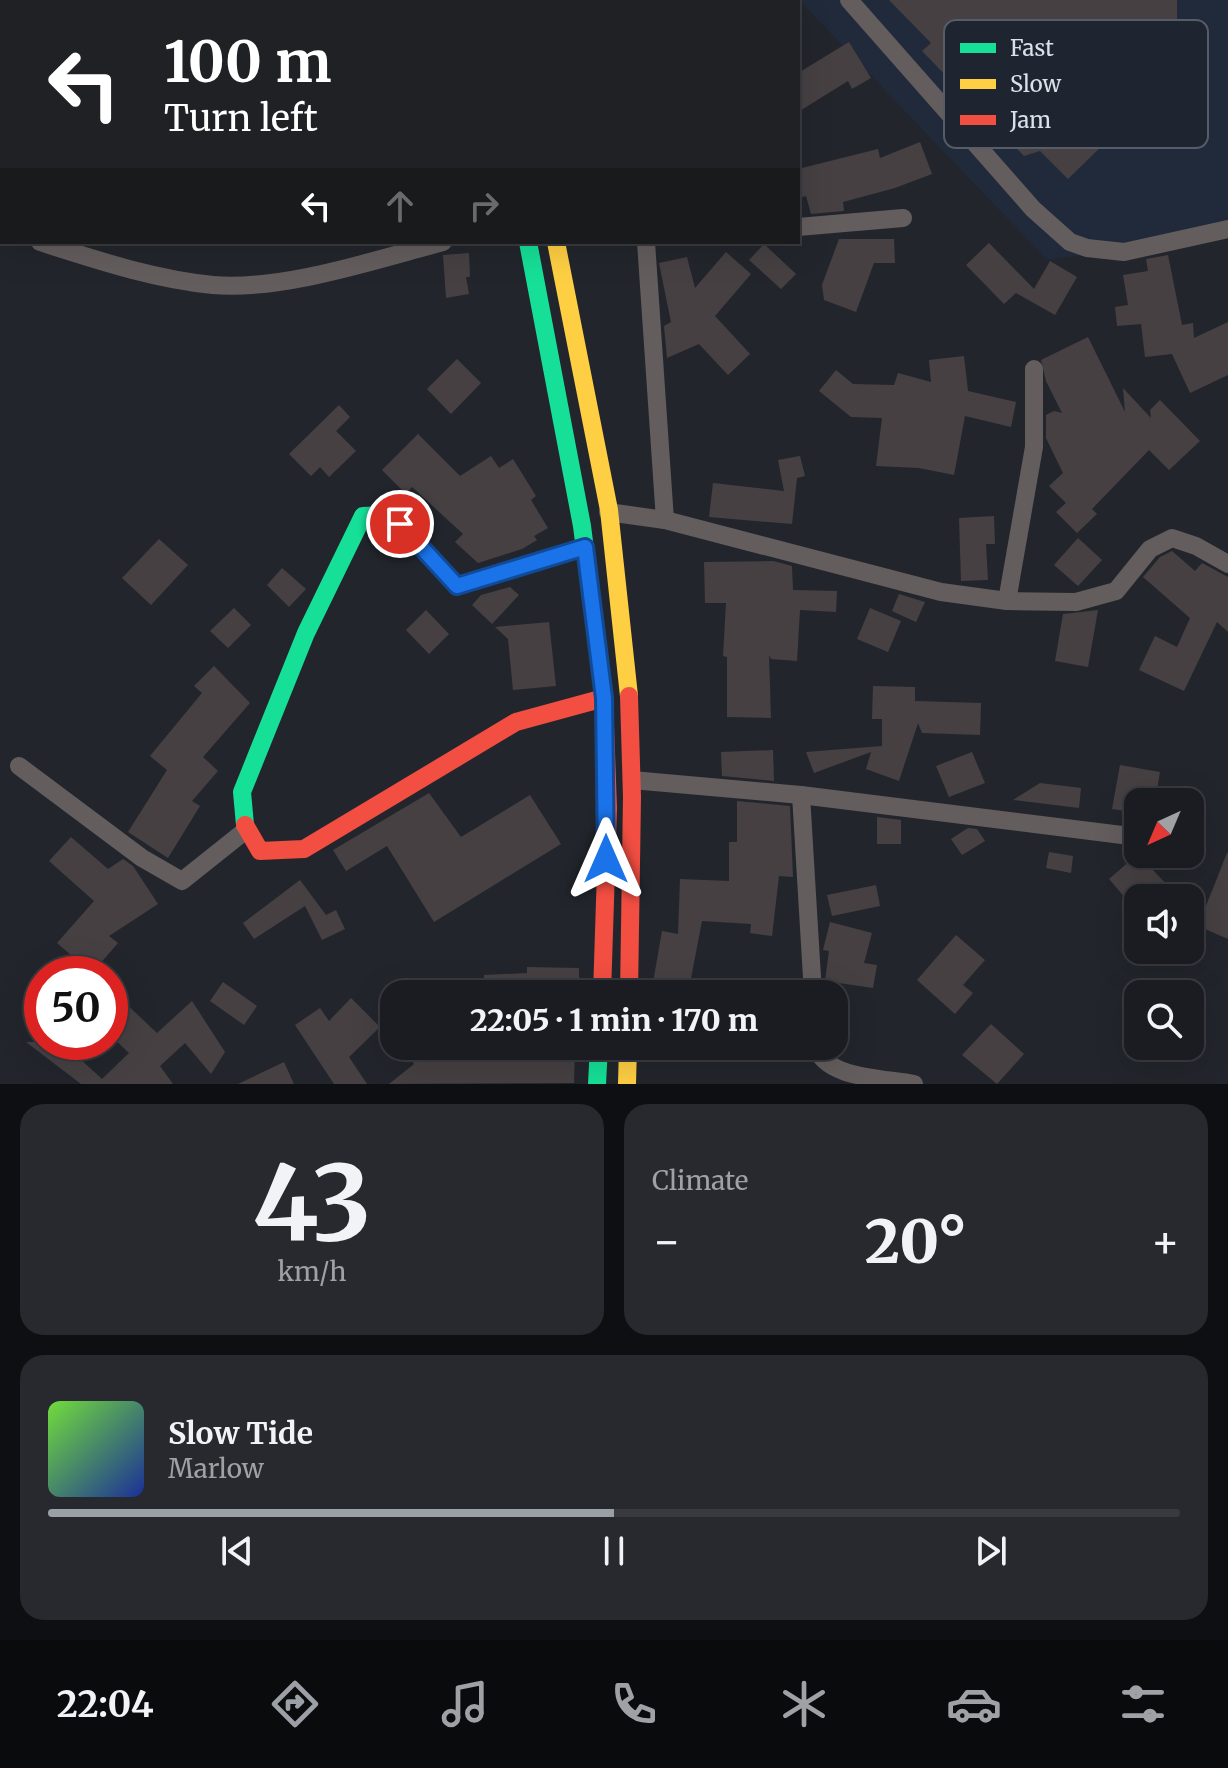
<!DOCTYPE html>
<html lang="en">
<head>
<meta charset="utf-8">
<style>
	:root { --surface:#1a1c21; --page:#27292e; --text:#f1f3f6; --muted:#9fa1a5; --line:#383a3f; --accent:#9ba0a7 }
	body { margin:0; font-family:Merriweather,serif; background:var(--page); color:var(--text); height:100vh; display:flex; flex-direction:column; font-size:30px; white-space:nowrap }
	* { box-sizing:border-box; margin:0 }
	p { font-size:26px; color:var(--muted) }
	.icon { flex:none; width:44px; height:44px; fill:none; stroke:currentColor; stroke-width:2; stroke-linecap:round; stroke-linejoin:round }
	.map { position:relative; height:1084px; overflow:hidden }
	.details { display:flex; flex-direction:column; gap:20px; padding:20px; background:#0e0f12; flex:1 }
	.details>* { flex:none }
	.top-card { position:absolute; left:0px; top:0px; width:800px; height:244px; box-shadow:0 8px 32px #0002,0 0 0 2px var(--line); background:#202124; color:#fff; overflow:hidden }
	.needle { width:52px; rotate:224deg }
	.buttons { position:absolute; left:1124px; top:788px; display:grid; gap:16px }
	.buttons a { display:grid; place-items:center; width:80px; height:80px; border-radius:16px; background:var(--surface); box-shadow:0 8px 32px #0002,0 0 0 2px var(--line); font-size:40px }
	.speed { position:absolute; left:24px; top:956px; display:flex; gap:16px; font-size:40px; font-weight:700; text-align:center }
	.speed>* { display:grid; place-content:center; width:104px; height:104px; border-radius:50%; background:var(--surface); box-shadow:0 8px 32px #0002,0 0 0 2px var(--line); line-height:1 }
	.speed .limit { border:12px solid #d22; background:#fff; color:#111 }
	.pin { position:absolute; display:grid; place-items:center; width:68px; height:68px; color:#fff; margin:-34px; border:4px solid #fff; border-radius:50%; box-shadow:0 2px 8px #0007 }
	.me { position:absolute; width:88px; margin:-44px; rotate:0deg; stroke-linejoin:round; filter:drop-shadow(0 0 6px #0008) }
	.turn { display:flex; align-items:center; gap:28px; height:168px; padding:0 32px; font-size:36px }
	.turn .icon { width:104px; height:104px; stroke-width:2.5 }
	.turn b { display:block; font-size:56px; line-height:68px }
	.lanes { display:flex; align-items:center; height:76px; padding:0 32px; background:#0003; justify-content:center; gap:40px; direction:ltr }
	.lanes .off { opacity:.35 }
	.big { font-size:60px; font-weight:800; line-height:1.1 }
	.details .tile { flex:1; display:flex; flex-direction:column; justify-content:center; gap:12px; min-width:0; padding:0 28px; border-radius:24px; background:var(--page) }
	.details .dial { align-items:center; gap:0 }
	.dial b { font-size:104px; line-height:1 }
	.song { display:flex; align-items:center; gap:24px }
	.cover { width:96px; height:96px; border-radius:12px; background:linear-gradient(135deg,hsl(100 70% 55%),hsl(230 70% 35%)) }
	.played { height:8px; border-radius:4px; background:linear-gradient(90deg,var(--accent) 50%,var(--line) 50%) }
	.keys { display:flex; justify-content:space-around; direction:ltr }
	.heat { display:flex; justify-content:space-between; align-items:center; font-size:44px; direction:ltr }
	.details .tiles { flex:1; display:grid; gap:20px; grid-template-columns:1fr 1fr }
	.tile:last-child { grid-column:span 2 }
	.trip { position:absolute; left:380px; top:980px; width:468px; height:80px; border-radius:24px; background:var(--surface); box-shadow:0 8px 32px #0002,0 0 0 2px var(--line); font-weight:800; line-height:80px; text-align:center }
	.dock { display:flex; height:128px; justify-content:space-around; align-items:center; background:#0a0b0d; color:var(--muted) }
	.dock .icon { width:56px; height:56px }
	.dock .active { color:var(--accent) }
	.dock b { font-size:36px; color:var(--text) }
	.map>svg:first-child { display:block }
</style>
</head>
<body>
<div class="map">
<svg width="1228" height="1084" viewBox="0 0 1228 1084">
	<rect width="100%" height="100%" fill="#22262c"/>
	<polygon fill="#212a3a" points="799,0 1228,0 1228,234 1047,260"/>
	<g fill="#464042">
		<polygon points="889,0 1177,0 1177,51 1188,62 1068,179 1040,151 1024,156 922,51 931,43"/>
		<polygon points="849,42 871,78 852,89 848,81 798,112 798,73"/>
		<polygon points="920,142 932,174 895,188 843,202 844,211 811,214 806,196 798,198 798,169 878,149 880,158"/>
		<polygon points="839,239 894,239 895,263 874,263 856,312 824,300 822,285"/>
		<polygon points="989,243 1034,289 1050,261 1077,277 1055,315 1016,293 1004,304 966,265"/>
		<polygon points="764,244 796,274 781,289 749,260"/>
		<polygon points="726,252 751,274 715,316 750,354 728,375 699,344 667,358 664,326 671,322 659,263 687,257 695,288"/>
		<polygon points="469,253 470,277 466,277 469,294 446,298 443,255"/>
		<polygon points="1168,255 1182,325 1193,323 1194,338 1228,322 1228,375 1190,393 1172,354 1145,357 1141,324 1117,326 1115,307 1128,305 1123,275 1148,271 1146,259"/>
		<polygon points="1088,337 1125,412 1123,388 1151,418 1150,410 1160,400 1200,441 1169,470 1149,450 1092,509 1097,514 1077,533 1056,512 1066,503 1049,486 1063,473 1046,438 1046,415 1054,411 1062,413 1046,381 1041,360"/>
		<polygon points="964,356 968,391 1016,402 1011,427 965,416 954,475 919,468 876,466 882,418 851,417 819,391 836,370 853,384 894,385 898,373 931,382 929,360"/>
		<polygon points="457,359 481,383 451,414 427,389"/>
		<polygon points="339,405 350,417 336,431 356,451 329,477 320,467 311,476 289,454"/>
		<polygon points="418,434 460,476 491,456 499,468 513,459 536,496 531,500 548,528 534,536 537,540 522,549 478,563 455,542 463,534 412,487 406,494 382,470"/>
		<polygon points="800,456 805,476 797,478 792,524 709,517 713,483 784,491 778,460"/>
		<polygon points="994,516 995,544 986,544 988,580 961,581 959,518"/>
		<polygon points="1078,538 1102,560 1078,586 1054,565"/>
		<polygon points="159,539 188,565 151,605 122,578"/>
		<polygon points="1172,551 1195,571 1202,563 1228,577 1228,632 1217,622 1184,691 1139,670 1155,636 1177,647 1190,618 1143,577 1160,557"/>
		<polygon points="773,561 792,566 793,590 837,591 836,612 800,610 797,661 771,659 769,655 771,718 727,717 727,657 723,656 726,603 705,603 704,562"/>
		<polygon points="282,568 306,589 289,607 267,585"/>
		<polygon points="510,587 519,595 492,624 472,605 481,595"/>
		<polygon points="899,594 925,602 916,622 892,611"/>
		<polygon points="234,608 251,625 228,648 210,631"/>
		<polygon points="870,608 901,621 888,652 857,639"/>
		<polygon points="426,610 449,634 429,654 406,630"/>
		<polygon points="1098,610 1088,667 1055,661 1063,614"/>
		<polygon points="549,622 556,686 513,690 508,639 495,627"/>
		<polygon points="214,666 250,703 203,757 218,771 192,801 200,806 168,858 128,832 167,770 150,756 202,693 194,686"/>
		<polygon points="873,686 915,687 915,701 981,703 980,735 922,733 918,723 899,781 866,769 871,752 814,773 806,752 882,746 882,719 872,719"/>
		<polygon points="773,750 774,781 722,776 721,752"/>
		<polygon points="972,752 985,783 949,797 936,766"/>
		<polygon points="1120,765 1160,772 1155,802 1138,802 1138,813 1112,809"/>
		<polygon points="1040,783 1081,788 1079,808 1013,800"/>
		<polygon points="429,793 461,837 530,795 561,844 434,922 387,846 346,871 333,850"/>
		<polygon points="737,801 790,806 793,877 779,876 772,936 750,933 751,924 702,921 688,994 651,994 662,931 678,934 680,879 729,881 729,842 737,842"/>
		<polygon points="877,817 901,820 901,844 877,844"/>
		<polygon points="968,828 977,829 985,841 962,855 951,839"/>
		<polygon points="71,837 108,869 123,859 133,866 158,904 109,936 118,943 92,973 57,943 94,901 49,861"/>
		<polygon points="1049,852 1073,856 1071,873 1046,868"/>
		<polygon points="1227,853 1228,853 1228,939 1198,926"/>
		<polygon points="1138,854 1168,886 1155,898 1138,898 1138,913 1109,879"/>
		<polygon points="300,880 326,915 336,910 345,929 322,940 305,906 254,939 243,923"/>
		<polygon points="876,885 880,906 832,916 827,895"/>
		<polygon points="830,922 872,933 864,963 877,965 873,988 825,981 829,951 823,950"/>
		<polygon points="956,935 985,960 963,985 973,993 955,1014 917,980"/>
		<polygon points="527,967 579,968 579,994 485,994 484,975 527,973"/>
		<polygon points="223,982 257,1006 244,1025 210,1001"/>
		<polygon points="351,998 380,1027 349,1057 367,1084 334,1084 295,1025 320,1008 329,1021"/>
		<polygon points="123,1001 157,1033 192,1001 225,1052 211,1074 185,1043 160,1066 173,1084 81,1084 26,1042 92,1042 79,1058 102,1079 129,1053 110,1035 110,1014"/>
		<polygon points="991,1024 1024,1054 997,1084 962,1055"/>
		<polygon points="403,1046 458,1046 465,1058 511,1052 549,1054 549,1046 575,1046 574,1083 389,1084 414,1064"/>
		<polygon points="284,1062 294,1084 238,1084"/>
	</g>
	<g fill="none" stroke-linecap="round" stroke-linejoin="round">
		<g stroke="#645d5d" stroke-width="18">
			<polyline points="602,0 602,2"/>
			<polyline points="849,0 1033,209 1070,242 1087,248 1124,252 1228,229"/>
			<polyline points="798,227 903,218"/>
			<polyline points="0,230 2,230"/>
			<path d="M40,242C97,260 153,279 213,285C282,291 375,260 443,242"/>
			<polyline points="646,242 665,520"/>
			<polyline points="608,512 665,520 941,592 1007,601 1076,602 1116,591 1150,549 1172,538 1196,546 1228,564"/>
			<polyline points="1007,601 1034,447 1034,369"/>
			<polyline points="19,766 142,858 182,881 246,830"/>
			<polyline points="632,780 801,795 1138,837"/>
			<polyline points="801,795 813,994"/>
			<path d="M816,1046C824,1079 885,1078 914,1084"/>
		</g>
		<g stroke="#16e098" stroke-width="18">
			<polyline points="483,0 483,2"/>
			<polyline points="507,0 507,2"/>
			<polyline points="528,242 582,526 604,698"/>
			<polyline points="245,825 242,792 306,633 363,516 383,515 400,524 457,586 585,547"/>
			<polyline points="597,1084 599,1046"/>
		</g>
		<g stroke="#ffcf43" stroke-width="18">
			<polyline points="556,242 609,510 629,696"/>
			<polyline points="627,1084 628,1046"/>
		</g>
		<g stroke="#f24e42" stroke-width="18">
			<polyline points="629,696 632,797 629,994"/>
			<polyline points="245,825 260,851 304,849 516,722 604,698"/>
			<polyline points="602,994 608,808 604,698"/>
		</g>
	</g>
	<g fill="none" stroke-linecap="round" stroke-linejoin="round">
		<g stroke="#114b97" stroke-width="20">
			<polyline id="route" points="400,524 457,586 585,547 604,698 606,859"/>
		</g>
		<use href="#route" stroke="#1a73e8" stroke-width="14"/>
	</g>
	<rect x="944" y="20" width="264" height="128" rx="12" fill="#1e2530" stroke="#575d68" stroke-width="2"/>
	<rect x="960" y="43" width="36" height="10" fill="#16e098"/>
	<rect x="960" y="79" width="36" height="10" fill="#ffcf43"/>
	<rect x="960" y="115" width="36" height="10" fill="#f24e42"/>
	<g font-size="22" fill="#dce1e9">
		<text x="1010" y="56">Fast</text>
		<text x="1010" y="92">Slow</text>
		<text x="1010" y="128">Jam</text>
	</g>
</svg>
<div class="buttons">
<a><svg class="needle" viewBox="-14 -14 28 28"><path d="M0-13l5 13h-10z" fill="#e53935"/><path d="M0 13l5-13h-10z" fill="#9fa1a5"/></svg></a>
<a><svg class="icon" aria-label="sound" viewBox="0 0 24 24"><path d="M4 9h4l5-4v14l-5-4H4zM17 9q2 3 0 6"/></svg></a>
<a><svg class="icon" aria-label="search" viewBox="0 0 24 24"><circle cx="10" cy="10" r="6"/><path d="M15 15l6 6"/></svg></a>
</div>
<div class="speed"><div class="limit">50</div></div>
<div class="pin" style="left:400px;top:524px;background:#d93025"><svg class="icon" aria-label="arrive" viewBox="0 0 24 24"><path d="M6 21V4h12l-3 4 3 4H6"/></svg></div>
<svg class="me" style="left:606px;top:859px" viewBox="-20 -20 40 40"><path d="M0-17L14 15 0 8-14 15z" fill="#1a73e8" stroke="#fff" stroke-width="4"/></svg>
<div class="trip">22:05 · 1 min · 170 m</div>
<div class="top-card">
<div class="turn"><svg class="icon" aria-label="left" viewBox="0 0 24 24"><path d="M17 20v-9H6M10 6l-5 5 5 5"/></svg><div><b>100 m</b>Turn left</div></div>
<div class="lanes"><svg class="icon" aria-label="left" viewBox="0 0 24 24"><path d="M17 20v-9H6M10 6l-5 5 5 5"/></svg><svg class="icon off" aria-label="ahead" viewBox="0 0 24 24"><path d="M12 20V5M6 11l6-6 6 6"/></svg><svg class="icon off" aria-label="right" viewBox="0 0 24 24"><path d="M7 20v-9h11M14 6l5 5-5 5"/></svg></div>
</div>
</div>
<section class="details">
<div class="tiles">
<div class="tile dial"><b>43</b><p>km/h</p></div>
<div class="tile"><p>Climate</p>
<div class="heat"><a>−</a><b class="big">20°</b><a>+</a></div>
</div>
<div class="tile">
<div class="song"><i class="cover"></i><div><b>Slow Tide</b><p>Marlow</p></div></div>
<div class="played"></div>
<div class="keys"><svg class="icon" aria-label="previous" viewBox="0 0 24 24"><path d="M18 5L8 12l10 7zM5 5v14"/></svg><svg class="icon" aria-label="pause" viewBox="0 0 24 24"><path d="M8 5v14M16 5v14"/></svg><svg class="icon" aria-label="next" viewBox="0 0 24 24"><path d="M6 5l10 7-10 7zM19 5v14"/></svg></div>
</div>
</div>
</section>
<nav class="dock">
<b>22:04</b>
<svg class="icon active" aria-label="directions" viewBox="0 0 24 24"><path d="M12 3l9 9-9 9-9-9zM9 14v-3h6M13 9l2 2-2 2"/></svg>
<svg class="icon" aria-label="music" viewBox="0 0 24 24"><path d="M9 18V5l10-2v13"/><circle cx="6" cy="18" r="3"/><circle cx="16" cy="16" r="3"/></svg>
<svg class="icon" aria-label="phone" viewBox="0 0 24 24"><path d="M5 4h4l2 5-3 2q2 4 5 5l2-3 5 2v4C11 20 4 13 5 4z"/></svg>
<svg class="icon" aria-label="climate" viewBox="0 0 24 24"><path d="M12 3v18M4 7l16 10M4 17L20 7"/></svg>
<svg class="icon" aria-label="car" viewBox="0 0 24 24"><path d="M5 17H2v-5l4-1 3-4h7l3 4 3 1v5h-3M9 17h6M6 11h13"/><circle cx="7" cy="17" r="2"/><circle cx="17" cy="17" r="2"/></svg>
<svg class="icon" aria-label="filters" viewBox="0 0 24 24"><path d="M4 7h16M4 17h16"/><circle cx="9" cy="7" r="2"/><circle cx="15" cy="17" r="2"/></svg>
</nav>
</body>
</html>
